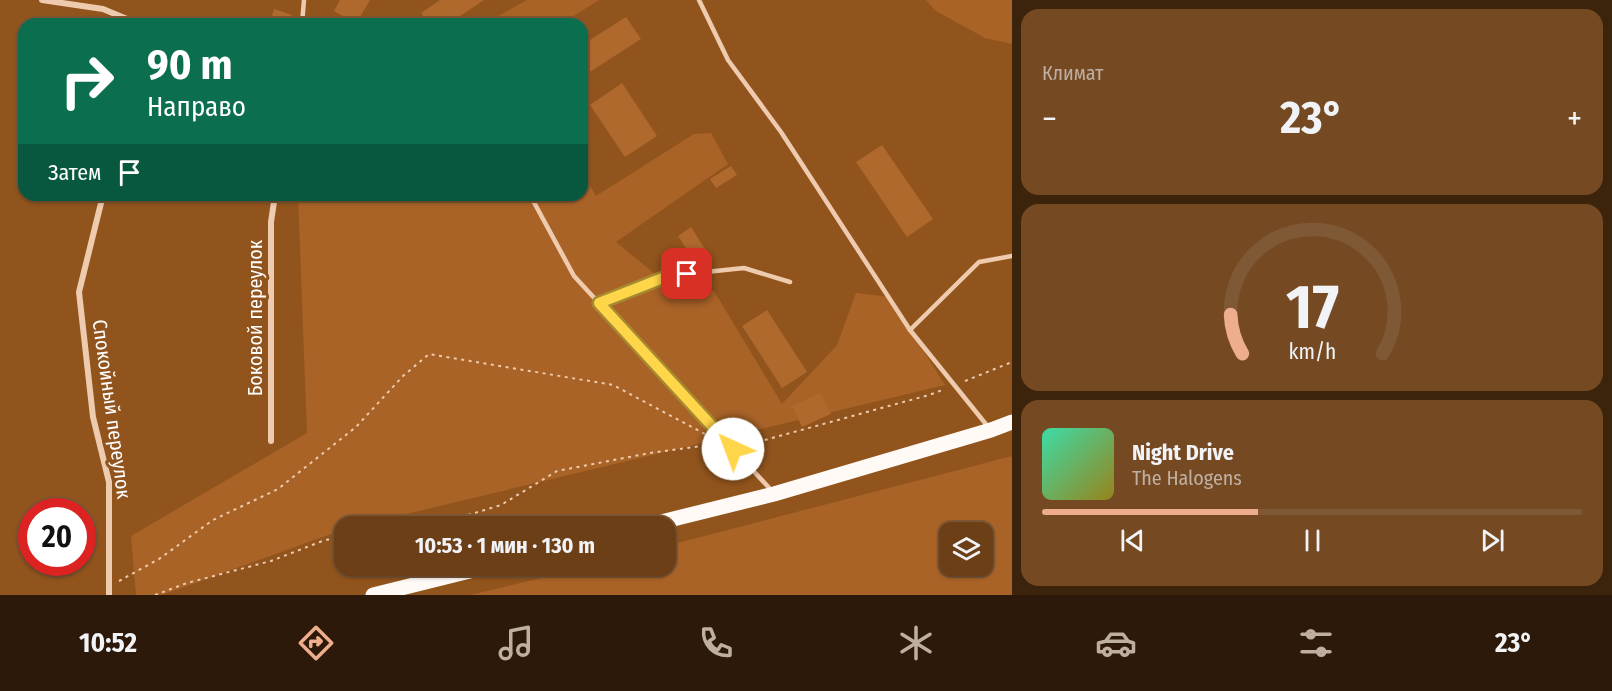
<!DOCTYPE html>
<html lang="ru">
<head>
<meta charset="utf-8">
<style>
	:root { --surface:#6d3f16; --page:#754a23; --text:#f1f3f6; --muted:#bfafa1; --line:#7f5835; --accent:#eead8d }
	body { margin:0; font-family:"Fira Sans Condensed",sans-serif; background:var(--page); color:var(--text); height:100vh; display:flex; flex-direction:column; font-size:22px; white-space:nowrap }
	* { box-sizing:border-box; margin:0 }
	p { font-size:20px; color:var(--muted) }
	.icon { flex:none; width:33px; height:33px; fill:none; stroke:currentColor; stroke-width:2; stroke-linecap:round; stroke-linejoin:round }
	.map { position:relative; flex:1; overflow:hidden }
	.details { display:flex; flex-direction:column; gap:9px; padding:9px; background:#3c230c; width:600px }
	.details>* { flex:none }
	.banner { position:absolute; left:18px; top:18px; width:570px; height:183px; border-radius:18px; box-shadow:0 2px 4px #0004,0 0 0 2px var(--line); background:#0b6e4f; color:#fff; overflow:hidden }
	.controls { position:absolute; left:939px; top:522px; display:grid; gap:12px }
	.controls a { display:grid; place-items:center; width:54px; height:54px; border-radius:12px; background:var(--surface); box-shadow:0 2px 4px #0004,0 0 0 2px var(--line); font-size:30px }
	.speed { position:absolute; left:18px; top:498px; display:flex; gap:12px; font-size:30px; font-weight:700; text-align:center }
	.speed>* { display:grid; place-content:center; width:78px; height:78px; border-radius:50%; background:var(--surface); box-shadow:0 2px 4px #0004,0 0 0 2px var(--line); line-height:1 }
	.speed .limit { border:9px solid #d22; background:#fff; color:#111 }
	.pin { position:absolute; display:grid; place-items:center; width:51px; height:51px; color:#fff; margin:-26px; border-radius:12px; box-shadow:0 3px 9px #0006 }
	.me { position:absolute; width:66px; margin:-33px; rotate:317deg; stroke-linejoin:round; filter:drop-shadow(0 0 4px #0008) }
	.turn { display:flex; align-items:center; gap:21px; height:126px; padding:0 30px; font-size:27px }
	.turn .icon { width:78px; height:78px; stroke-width:2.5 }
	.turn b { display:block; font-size:42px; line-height:51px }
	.then { display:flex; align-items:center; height:57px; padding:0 30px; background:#0003; gap:12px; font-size:22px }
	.big { font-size:45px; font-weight:700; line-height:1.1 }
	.details .widget { flex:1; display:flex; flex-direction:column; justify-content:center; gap:9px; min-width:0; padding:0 21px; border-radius:18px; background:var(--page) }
	.details .dial { align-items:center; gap:0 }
	.dial svg { height:156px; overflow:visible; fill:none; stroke:var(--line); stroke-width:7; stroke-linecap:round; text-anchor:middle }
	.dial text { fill:var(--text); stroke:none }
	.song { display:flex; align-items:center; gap:18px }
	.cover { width:72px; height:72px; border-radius:9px; background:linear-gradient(135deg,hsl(160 70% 55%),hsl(50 70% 35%)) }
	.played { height:6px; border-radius:3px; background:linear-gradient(90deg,var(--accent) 40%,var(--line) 40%) }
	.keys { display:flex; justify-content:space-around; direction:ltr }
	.heat { display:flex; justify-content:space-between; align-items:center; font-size:33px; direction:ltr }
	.trip { position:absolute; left:334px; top:516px; width:342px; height:60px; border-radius:18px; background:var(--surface); box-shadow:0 2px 4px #0004,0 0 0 2px var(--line); font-weight:700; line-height:60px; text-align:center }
	.menu { display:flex; height:96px; justify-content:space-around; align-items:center; background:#2c1909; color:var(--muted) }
	.menu .icon { width:42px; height:42px }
	.menu .active { color:var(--accent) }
	.menu b { font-size:27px; color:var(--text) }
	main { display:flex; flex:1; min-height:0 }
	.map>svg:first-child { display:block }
</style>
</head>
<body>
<main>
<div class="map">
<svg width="1012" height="595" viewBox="0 0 1012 595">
	<rect width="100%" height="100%" fill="#91541d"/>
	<g fill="#aa6327" fill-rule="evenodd">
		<polygon points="527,0 599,0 561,24 484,24"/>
		<polygon points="926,0 1012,0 1012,44 985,38 936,11"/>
		<polygon points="711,133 728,164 616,242 677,292 714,291 782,404 837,345 856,293 890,297 945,385 356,526 345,526 345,529 162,595 136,595 131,536 307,433 298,195 582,195 582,172 596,196 694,134"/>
		<path d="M1012,456V595H470L591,566H666V546ZM950,532H982V566H950Z"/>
	</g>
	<g fill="#af692d">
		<polygon points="340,0 370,0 356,24 334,11"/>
		<polygon points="440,0 484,0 448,24 429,24 421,13"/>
		<polygon points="274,9 292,15 289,24 284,24 271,19"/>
		<polygon points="626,17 641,39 582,77 582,45"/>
		<polygon points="622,83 657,136 625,157 590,105"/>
		<polygon points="882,145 933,219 907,237 856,162"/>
		<polygon points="731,166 737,175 716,188 710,179"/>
		<polygon points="691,227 710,257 697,265 678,236"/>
		<polygon points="767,310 807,372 782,388 742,326"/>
		<polygon points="821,393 831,414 802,427 792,406"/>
	</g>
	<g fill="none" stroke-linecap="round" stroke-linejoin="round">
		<g stroke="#eecbae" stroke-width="2" stroke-dasharray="3 4.5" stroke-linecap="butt">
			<polyline points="965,381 1012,362"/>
			<polyline points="743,446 929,395 945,389"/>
			<polyline points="432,526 501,505 557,471 650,453 717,444"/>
			<polyline points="119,581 159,559 213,520 278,489 356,427 403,376 429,354 613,385 705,434"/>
			<polyline points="155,595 187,583 271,561 325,540 345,537"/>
		</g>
		<g stroke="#eecbae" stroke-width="4.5">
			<polyline points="699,0 728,60 781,132 910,330"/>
			<polyline points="302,24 304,0"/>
			<polyline points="530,195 574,276 772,491"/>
			<polyline points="599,303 668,276 744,268 790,282"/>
			<polyline points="989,428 910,330 979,262 1012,256"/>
		</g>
		<g stroke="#eecbae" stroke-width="6">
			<polyline points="42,0 103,9 139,24"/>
			<polyline points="103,195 79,292 93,417 109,482 109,595"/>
			<polyline points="271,441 271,222 275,195"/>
		</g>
		<g stroke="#fffaf5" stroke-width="15">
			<polyline points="645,526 774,494 991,430 1012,422"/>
			<polyline points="373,595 490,566"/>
		</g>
	</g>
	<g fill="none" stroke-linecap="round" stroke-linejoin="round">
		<g stroke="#a68a30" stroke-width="15">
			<polyline id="route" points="687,274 668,276 599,303 733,449"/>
		</g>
		<use href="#route" stroke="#ffd54a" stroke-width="10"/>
	</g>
	<g text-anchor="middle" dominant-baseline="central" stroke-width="6" stroke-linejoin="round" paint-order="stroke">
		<g font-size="20" fill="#fff" stroke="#91541d">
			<text transform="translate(255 318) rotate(-90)">Боковой переулок</text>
			<text transform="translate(112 409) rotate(82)">Спокойный переулок</text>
		</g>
	</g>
</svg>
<div class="controls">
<a><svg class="icon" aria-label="layers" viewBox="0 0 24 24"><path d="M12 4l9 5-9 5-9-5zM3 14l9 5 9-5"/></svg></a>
</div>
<div class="speed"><div class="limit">20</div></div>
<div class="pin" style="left:687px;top:274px;background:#d93025"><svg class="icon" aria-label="arrive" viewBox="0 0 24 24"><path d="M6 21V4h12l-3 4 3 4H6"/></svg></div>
<svg class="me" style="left:733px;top:449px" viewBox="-20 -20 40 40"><circle r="19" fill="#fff"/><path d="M0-13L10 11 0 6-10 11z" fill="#ffd54a"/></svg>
<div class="trip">10:53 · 1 мин · 130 m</div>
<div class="banner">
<div class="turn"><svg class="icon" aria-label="right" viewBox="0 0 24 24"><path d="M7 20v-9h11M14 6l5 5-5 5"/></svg><div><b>90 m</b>Направо</div></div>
<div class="then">Затем<svg class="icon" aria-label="arrive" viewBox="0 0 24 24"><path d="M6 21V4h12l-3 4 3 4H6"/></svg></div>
</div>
</div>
<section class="details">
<div class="widget"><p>Климат</p>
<div class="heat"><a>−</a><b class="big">23°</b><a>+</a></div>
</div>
<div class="widget dial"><svg viewBox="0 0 100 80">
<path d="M14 69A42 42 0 1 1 86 69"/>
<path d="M14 69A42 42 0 0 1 8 49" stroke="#eead8d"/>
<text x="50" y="56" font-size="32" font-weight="700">17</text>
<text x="50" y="72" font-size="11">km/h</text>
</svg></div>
<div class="widget">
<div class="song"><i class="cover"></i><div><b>Night Drive</b><p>The Halogens</p></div></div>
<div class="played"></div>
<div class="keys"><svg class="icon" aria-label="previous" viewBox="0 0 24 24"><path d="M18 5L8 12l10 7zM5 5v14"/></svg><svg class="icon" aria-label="pause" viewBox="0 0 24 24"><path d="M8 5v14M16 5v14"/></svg><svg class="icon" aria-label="next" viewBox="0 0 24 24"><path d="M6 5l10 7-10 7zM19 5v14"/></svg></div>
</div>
</section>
</main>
<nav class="menu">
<b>10:52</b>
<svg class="icon active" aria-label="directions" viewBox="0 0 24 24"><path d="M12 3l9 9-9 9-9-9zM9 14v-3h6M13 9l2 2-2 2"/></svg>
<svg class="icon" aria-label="music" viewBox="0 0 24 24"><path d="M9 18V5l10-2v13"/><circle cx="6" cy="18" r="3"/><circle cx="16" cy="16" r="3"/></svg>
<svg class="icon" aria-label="phone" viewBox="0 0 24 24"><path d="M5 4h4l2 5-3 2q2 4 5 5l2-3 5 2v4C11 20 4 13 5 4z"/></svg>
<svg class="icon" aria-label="climate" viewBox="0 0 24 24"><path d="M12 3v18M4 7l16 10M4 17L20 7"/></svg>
<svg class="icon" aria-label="car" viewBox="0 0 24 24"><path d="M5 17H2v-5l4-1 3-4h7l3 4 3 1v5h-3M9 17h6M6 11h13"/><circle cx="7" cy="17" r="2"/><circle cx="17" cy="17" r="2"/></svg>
<svg class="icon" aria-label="filters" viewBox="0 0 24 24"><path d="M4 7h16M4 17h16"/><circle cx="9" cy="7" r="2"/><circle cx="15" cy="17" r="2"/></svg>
<b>23°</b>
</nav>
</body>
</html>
